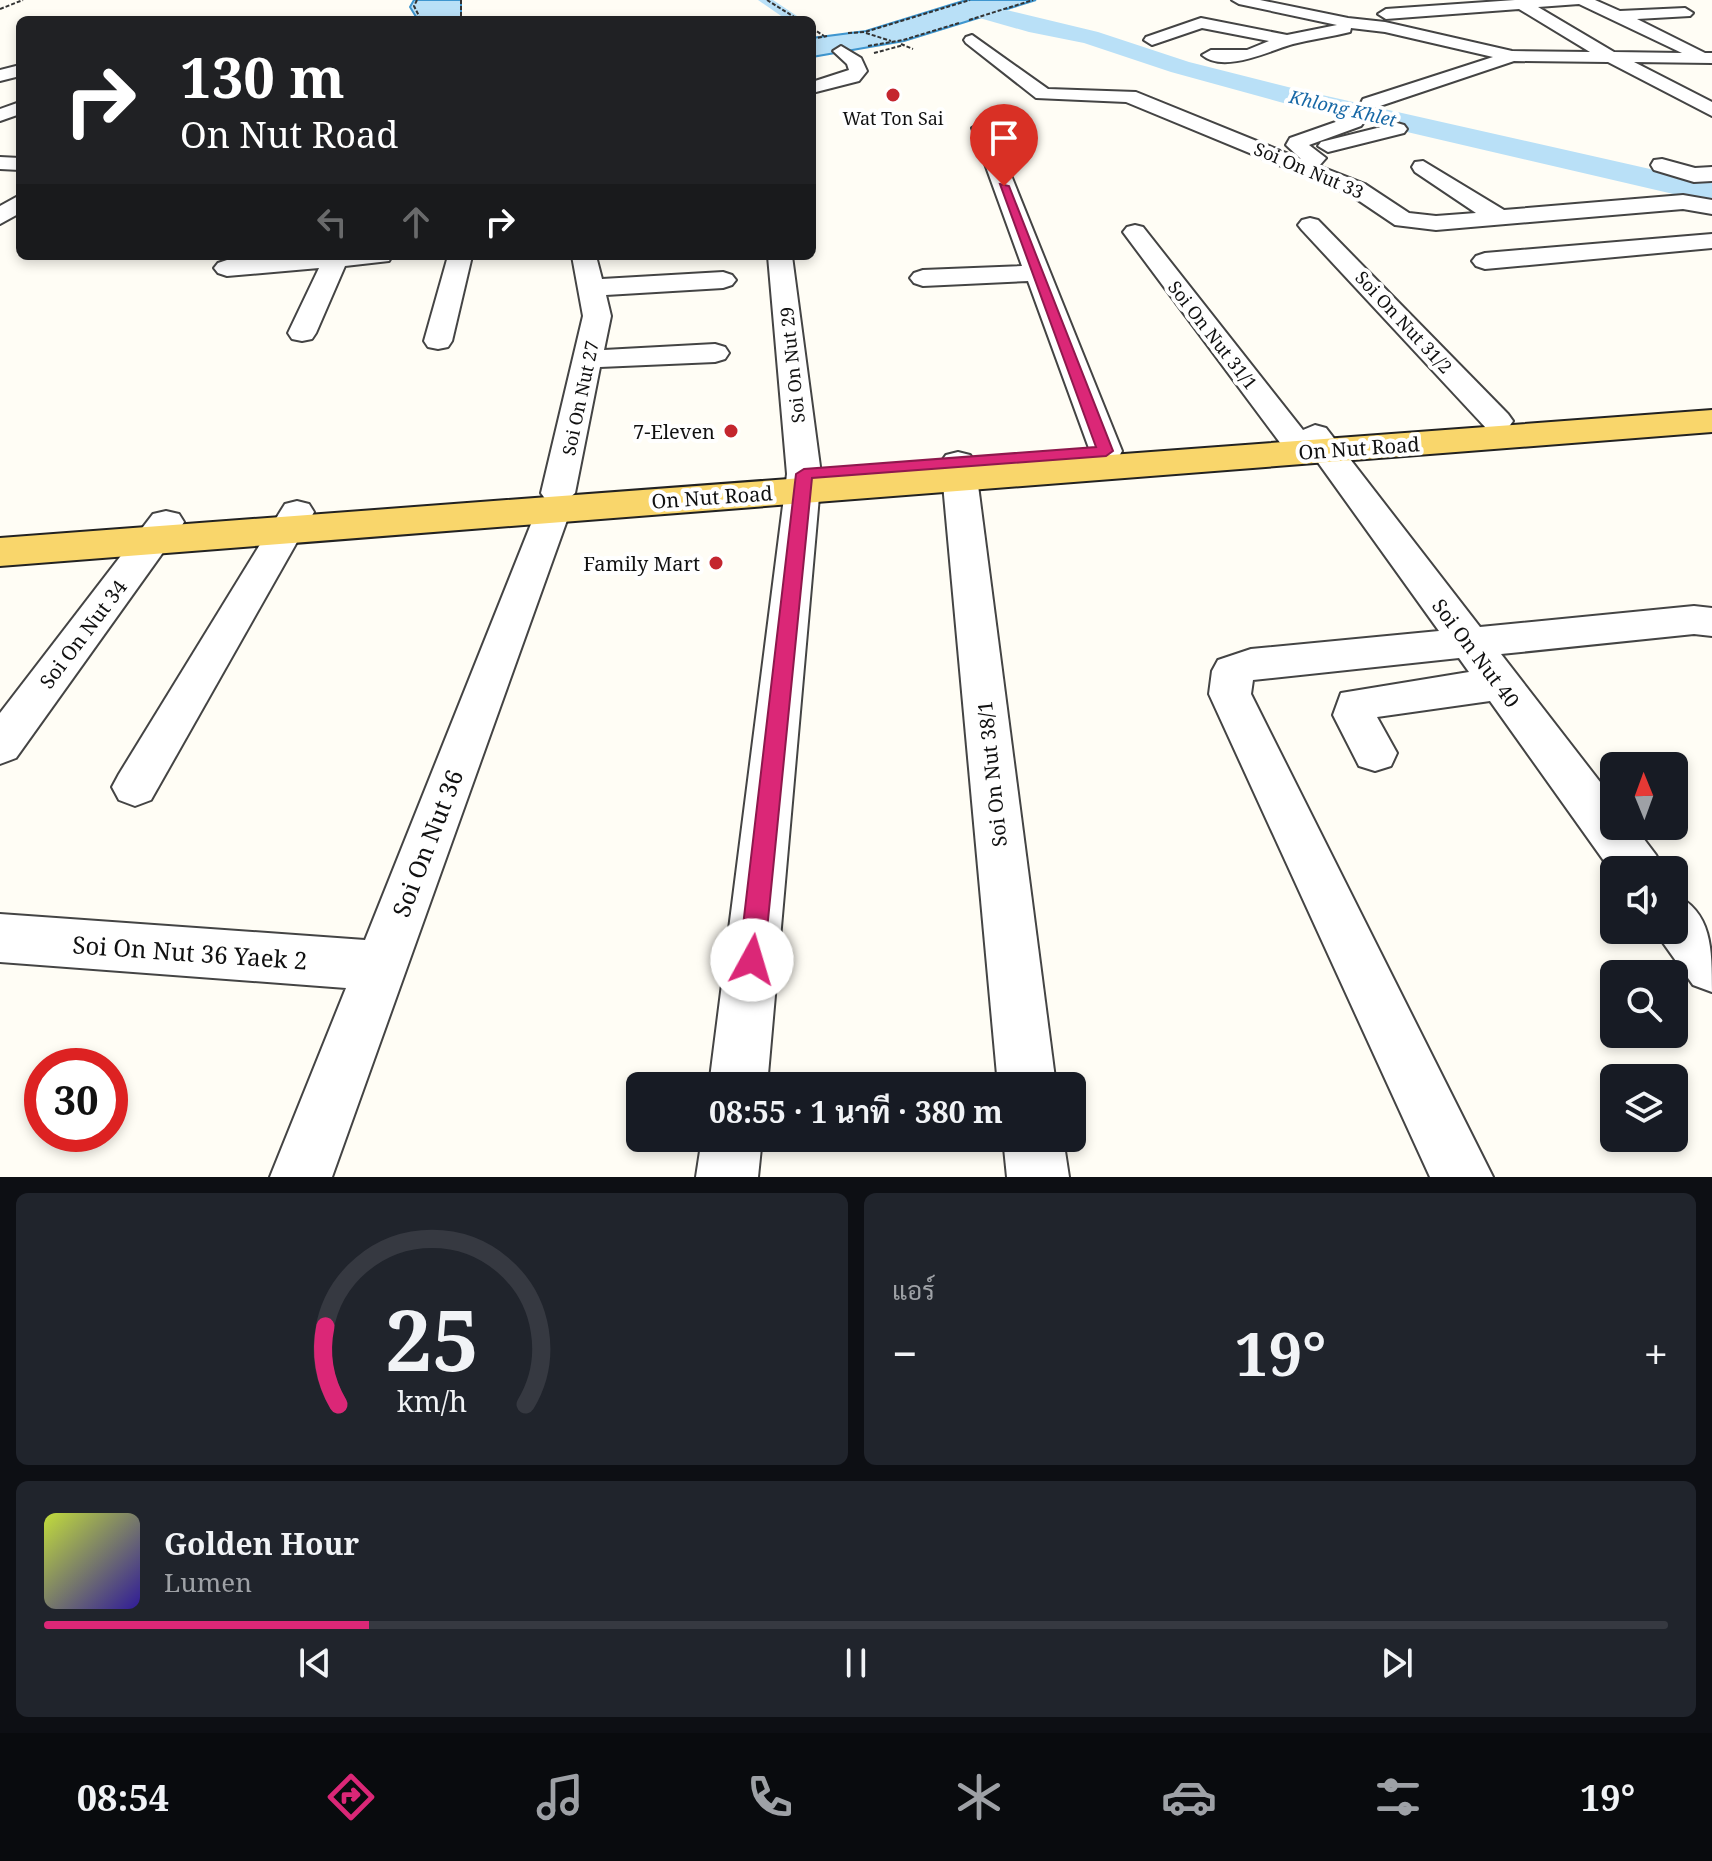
<!DOCTYPE html>
<html lang="th">
<head>
<meta charset="utf-8">
<style>
	:root { --surface:#171b24; --page:#20242c; --text:#f1f3f6; --muted:#9ea1a6; --line:#363941; --accent:#db2777 }
	body { margin:0; font-family:"Noto Serif",Sarabun,serif; background:var(--page); color:var(--text); height:100vh; display:flex; flex-direction:column; font-size:30px; white-space:nowrap }
	* { box-sizing:border-box; margin:0 }
	p { font-size:26px; color:var(--muted) }
	.icon { flex:none; width:44px; height:44px; fill:none; stroke:currentColor; stroke-width:2; stroke-linecap:round; stroke-linejoin:round }
	.map { position:relative; height:1177px; overflow:hidden }
	.panel { display:flex; flex-direction:column; gap:16px; padding:16px; background:#0d0f14; flex:1 }
	.panel>* { flex:none }
	.guide { position:absolute; left:16px; top:16px; width:800px; height:244px; border-radius:12px; box-shadow:0 4px 12px #0003; background:#202124; color:#fff; overflow:hidden }
	.needle { width:52px; rotate:359deg }
	.tools { position:absolute; left:1600px; top:752px; display:grid; gap:16px }
	.tools a { display:grid; place-items:center; width:88px; height:88px; border-radius:12px; background:var(--surface); box-shadow:0 4px 12px #0003; font-size:40px }
	.speed { position:absolute; left:24px; top:1048px; display:flex; gap:16px; font-size:40px; font-weight:700; text-align:center }
	.speed>* { display:grid; place-content:center; width:104px; height:104px; border-radius:50%; background:var(--surface); box-shadow:0 4px 12px #0003; line-height:1 }
	.speed .limit { border:12px solid #d22; background:#fff; color:#111 }
	.pin { position:absolute; display:grid; place-items:center; width:68px; height:68px; color:#fff; margin:-82px -34px; border-radius:50% 50% 50% 0; rotate:-45deg; box-shadow:0 0 8px #0007 }
	.pin .icon { rotate:45deg }
	.me { position:absolute; width:88px; margin:-44px; rotate:6deg; stroke-linejoin:round; filter:drop-shadow(0 0 6px #0008) }
	.turn { display:flex; align-items:center; gap:28px; height:168px; padding:0 32px; font-size:36px }
	.turn .icon { width:104px; height:104px; stroke-width:2.5 }
	.turn b { display:block; font-size:56px; line-height:68px }
	.lanes { display:flex; align-items:center; height:76px; padding:0 32px; background:#0003; justify-content:center; gap:40px; direction:ltr }
	.lanes .off { opacity:.35 }
	.big { font-size:60px; font-weight:700; line-height:1.1 }
	.panel .card { flex:1; display:flex; flex-direction:column; justify-content:center; gap:12px; min-width:0; padding:0 28px; border-radius:12px; background:var(--page) }
	.panel .dial { align-items:center; gap:0 }
	.dial svg { height:208px; overflow:visible; fill:none; stroke:var(--line); stroke-width:7; stroke-linecap:round; text-anchor:middle }
	.dial text { fill:var(--text); stroke:none }
	.song { display:flex; align-items:center; gap:24px }
	.cover { width:96px; height:96px; border-radius:12px; background:linear-gradient(135deg,hsl(70 70% 55%),hsl(250 70% 35%)) }
	.played { height:8px; border-radius:4px; background:linear-gradient(90deg,var(--accent) 20%,var(--line) 20%) }
	.keys { display:flex; justify-content:space-around; direction:ltr }
	.heat { display:flex; justify-content:space-between; align-items:center; font-size:44px; direction:ltr }
	.panel .tiles { flex:1; display:grid; gap:16px; grid-template-columns:1fr 1fr }
	.card:last-child { grid-column:span 2 }
	.trip { position:absolute; left:626px; top:1072px; width:460px; height:80px; border-radius:12px; background:var(--surface); box-shadow:0 4px 12px #0003; font-weight:700; line-height:80px; text-align:center }
	.menu { display:flex; height:128px; justify-content:space-around; align-items:center; background:#090b0e; color:var(--muted) }
	.menu .icon { width:56px; height:56px }
	.menu .on { color:var(--accent) }
	.menu b { font-size:36px; color:var(--text) }
	.map>svg:first-child { display:block }
</style>
</head>
<body>
<div class="map">
<svg width="1712" height="1177" viewBox="0 0 1712 1177">
	<rect width="100%" height="100%" fill="#fffdf5"/>
	<g fill="#b9e0f7" stroke="#3f96cf" stroke-width="2">
		<polygon points="414,0 461,0 461,20 418,20 410,7"/>
		<polygon points="966,0 1036,0 904,41 812,57 812,38 866,31"/>
	</g>
	<g fill="none" stroke-linecap="round" stroke-linejoin="round">
		<polygon fill="#b9e0f7" fill-rule="evenodd" points="758,0 773,0 803,20 787,20"/>
		<polygon fill="#b9e0f7" fill-rule="evenodd" points="977,3 1098,32 1189,62 1300,90 1712,183 1712,203 1287,104 1171,72 1084,43 1029,32 969,15 966,10"/>
		<g stroke="#444" stroke-width="4">
			<g id="minor">
				<path d="M1232,0H1260L1348,18L1385,22L1512,51L1590,52L1519,9L1386,19L1378,14L1386,9L1515,0H1595L1620,11L1685,8L1693,13L1690,16L1637,19L1705,53H1712V63L1634,62L1712,102V116L1608,62L1514,61L1377,107H1363L1361,103L1363,99L1493,57L1385,32L1351,28L1350,32C1331,37 1312,39 1293,44C1271,50 1224,74 1202,55L1211,50H1247L1269,41L1202,28L1152,45L1144,40L1146,37L1201,18L1287,35L1337,25L1239,4ZM1579,4L1682,53L1614,52L1538,7Z"/>
				<polygon points="972,35 1048,89 1136,92 1301,159 1286,145 1290,138 1347,118 1361,118 1364,122 1361,126 1309,145 1326,158 1319,166 1365,184 1409,213 1436,216 1476,213 1415,172 1412,167 1415,162 1423,161 1504,210 1683,195 1712,200 1712,214 1683,209 1436,230 1395,225 1349,194 1126,102 1036,98 966,43 964,40 966,37"/>
				<polygon points="841,46 861,58 867,71 859,81 812,93 812,82 849,70 847,64 833,51"/>
				<polygon points="20,65 20,76 0,81 0,70"/>
				<polygon points="20,102 20,114 0,121 0,109"/>
				<polygon points="982,122 992,128 1122,451 1118,458 1106,461 1094,458 1090,451 1028,281 923,286 914,283 910,278 914,273 923,270 1022,266 972,128"/>
				<polygon points="1397,123 1404,125 1407,129 1404,133 1328,152 1318,146 1321,142"/>
				<polygon points="0,157 20,158 20,170 0,169"/>
				<polygon points="1662,159 1695,168 1712,167 1712,181 1694,182 1654,170 1651,165 1654,160"/>
				<polygon points="20,195 20,213 0,224 0,206"/>
				<polygon points="1310,218 1318,220 1508,414 1513,421 1508,428 1497,430 1486,428 1302,230 1298,225 1302,220"/>
				<polygon points="1135,225 1143,227 1303,430 1315,425 1326,428 1480,627 1694,606 1712,608 1712,636 1694,634 1501,654 1614,800 1614,826 1634,826 1656,855 1664,870 1614,870 1614,875 1490,701 1377,717 1397,753 1391,766 1375,771 1359,766 1333,715 1341,693 1469,672 1459,658 1253,680 1251,694 1493,1177 1430,1177 1209,694 1212,671 1218,660 1251,649 1439,631 1304,443 1292,447 1281,444 1123,232 1127,227"/>
				<polygon points="1712,234 1712,248 1485,269 1476,266 1472,261 1476,256 1485,253"/>
				<polygon points="284,256 392,256 389,261 345,266 316,333 312,339 302,341 292,339 288,333 319,268 227,276 218,273 214,268 218,263 227,260"/>
				<polygon points="448,256 472,256 452,341 448,347 438,349 428,347 424,341"/>
				<polygon points="572,256 596,256 602,279 723,272 732,275 736,280 732,285 723,288 606,295 611,316 604,350 715,344 725,347 729,353 725,359 715,362 600,367 575,493 566,501 571,509 332,1177 270,1177 346,988 0,962 0,914 365,940 537,509 546,500 541,493 583,316"/>
				<polygon points="768,256 792,256 821,474 767,1086 709,1086 787,474"/>
				<polygon points="958,452 970,455 975,462 1056,1086 998,1086 941,462 946,455"/>
				<polygon points="297,501 309,504 314,512 151,800 135,806 119,800 112,787 119,774 280,512 285,504"/>
				<polygon points="166,511 179,514 184,522 179,530 16,758 0,764 0,713 153,514"/>
				<path d="M1674,894C1712,912 1712,948 1712,992L1693,985L1654,930H1674Z"/>
				<polygon points="702,1138 762,1138 758,1177 696,1177"/>
				<polygon points="1003,1138 1063,1138 1069,1177 1007,1177"/>
			</g>
		</g>
		<g stroke="#222" stroke-width="4">
			<polygon id="major" points="1712,410 1712,432 0,566 0,538"/>
		</g>
		<g stroke="#333" stroke-width="2" stroke-dasharray="4 2" stroke-linecap="butt">
			<polyline points="417,0 414,6 421,20"/>
			<polyline points="461,0 461,20"/>
			<polyline points="767,0 799,20"/>
			<polyline points="0,9 23,0"/>
			<polyline points="969,20 1033,0"/>
			<polyline points="812,28 824,36"/>
			<polyline points="848,33 865,32 970,0"/>
			<polyline points="866,33 891,41"/>
			<polyline points="812,39 827,36"/>
			<polyline points="901,44 913,49"/>
			<polyline points="868,46 903,40 959,23"/>
			<polyline points="874,53 904,45"/>
		</g>
		<use href="#minor" fill="#fff" fill-rule="evenodd"/>
		<use href="#major" fill="#f9d66b" fill-rule="evenodd"/>
	</g>
	<polygon fill="#db2777" stroke="#8e194d" stroke-width="2" points="1000,184 1009,186 1113,451 1106,456 812,478 764,960 761,969 752,972 743,969 739,960 796,474 804,469 1096,447"/>
	<g fill="#c4262e" stroke="#fff" stroke-width="3">
		<circle cx="893" cy="95" r="8"/>
		<circle cx="731" cy="431" r="8"/>
		<circle cx="716" cy="563" r="8"/>
	</g>
	<g text-anchor="middle" dominant-baseline="central" stroke-width="8" stroke-linejoin="round" paint-order="stroke">
		<g font-size="18" font-style="italic" fill="#1768a6" stroke="#fff">
			<text transform="translate(1343 108) rotate(13)">Khlong Khlet</text>
		</g>
		<g font-size="18" fill="#111" stroke="#fff">
			<text x="893" y="118">Wat Ton Sai</text>
		</g>
		<g font-size="18" fill="#111" stroke="#fff">
			<text transform="translate(1309 170) rotate(23)">Soi On Nut 33</text>
			<text transform="translate(1404 322) rotate(47)">Soi On Nut 31/2</text>
			<text transform="translate(1213 335) rotate(52)">Soi On Nut 31/1</text>
			<text transform="translate(792 365) rotate(-96)">Soi On Nut 29</text>
			<text transform="translate(580 398) rotate(-78)">Soi On Nut 27</text>
		</g>
		<g font-size="20" fill="#111" stroke="#fff" text-anchor="end">
			<text x="715" y="431">7-Eleven</text>
			<text x="700" y="563">Family Mart</text>
		</g>
		<g font-size="20" fill="#111" stroke="#fff">
			<text transform="translate(1359 448) rotate(-4)">On Nut Road</text>
			<text transform="translate(712 497) rotate(-4)">On Nut Road</text>
			<text transform="translate(83 634) rotate(-53)">Soi On Nut 34</text>
			<text transform="translate(1476 653) rotate(53)">Soi On Nut 40</text>
			<text transform="translate(992 774) rotate(-96)">Soi On Nut 38/1</text>
		</g>
		<g font-size="24" fill="#111" stroke="#fff">
			<text transform="translate(427 843) rotate(-69)">Soi On Nut 36</text>
			<text transform="translate(190 952) rotate(4)">Soi On Nut 36 Yaek 2</text>
		</g>
	</g>
</svg>
<div class="tools">
<a><svg class="needle" viewBox="-14 -14 28 28"><path d="M0-13l5 13h-10z" fill="#e53935"/><path d="M0 13l5-13h-10z" fill="#9ea1a6"/></svg></a>
<a><svg class="icon" aria-label="sound" viewBox="0 0 24 24"><path d="M4 9h4l5-4v14l-5-4H4zM17 9q2 3 0 6"/></svg></a>
<a><svg class="icon" aria-label="search" viewBox="0 0 24 24"><circle cx="10" cy="10" r="6"/><path d="M15 15l6 6"/></svg></a>
<a><svg class="icon" aria-label="layers" viewBox="0 0 24 24"><path d="M12 4l9 5-9 5-9-5zM3 14l9 5 9-5"/></svg></a>
</div>
<div class="speed"><div class="limit">30</div></div>
<div class="pin" style="left:1004px;top:186px;background:#d93025"><svg class="icon" aria-label="arrive" viewBox="0 0 24 24"><path d="M6 21V4h12l-3 4 3 4H6"/></svg></div>
<svg class="me" style="left:752px;top:960px" viewBox="-20 -20 40 40"><circle r="19" fill="#fff"/><path d="M0-13L10 11 0 6-10 11z" fill="#db2777"/></svg>
<div class="trip">08:55 · 1 นาที · 380 m</div>
<div class="guide">
<div class="turn"><svg class="icon" aria-label="right" viewBox="0 0 24 24"><path d="M7 20v-9h11M14 6l5 5-5 5"/></svg><div><b>130 m</b>On Nut Road</div></div>
<div class="lanes"><svg class="icon off" aria-label="left" viewBox="0 0 24 24"><path d="M17 20v-9H6M10 6l-5 5 5 5"/></svg><svg class="icon off" aria-label="ahead" viewBox="0 0 24 24"><path d="M12 20V5M6 11l6-6 6 6"/></svg><svg class="icon" aria-label="right" viewBox="0 0 24 24"><path d="M7 20v-9h11M14 6l5 5-5 5"/></svg></div>
</div>
</div>
<section class="panel">
<div class="tiles">
<div class="card dial"><svg viewBox="0 0 100 80">
<path d="M14 69A42 42 0 1 1 86 69"/>
<path d="M14 69A42 42 0 0 1 9 39" stroke="#db2777"/>
<text x="50" y="56" font-size="32" font-weight="700">25</text>
<text x="50" y="72" font-size="11">km/h</text>
</svg></div>
<div class="card"><p>แอร์</p>
<div class="heat"><a>−</a><b class="big">19°</b><a>+</a></div>
</div>
<div class="card">
<div class="song"><i class="cover"></i><div><b>Golden Hour</b><p>Lumen</p></div></div>
<div class="played"></div>
<div class="keys"><svg class="icon" aria-label="previous" viewBox="0 0 24 24"><path d="M18 5L8 12l10 7zM5 5v14"/></svg><svg class="icon" aria-label="pause" viewBox="0 0 24 24"><path d="M8 5v14M16 5v14"/></svg><svg class="icon" aria-label="next" viewBox="0 0 24 24"><path d="M6 5l10 7-10 7zM19 5v14"/></svg></div>
</div>
</div>
</section>
<nav class="menu">
<b>08:54</b>
<svg class="icon on" aria-label="directions" viewBox="0 0 24 24"><path d="M12 3l9 9-9 9-9-9zM9 14v-3h6M13 9l2 2-2 2"/></svg>
<svg class="icon" aria-label="music" viewBox="0 0 24 24"><path d="M9 18V5l10-2v13"/><circle cx="6" cy="18" r="3"/><circle cx="16" cy="16" r="3"/></svg>
<svg class="icon" aria-label="phone" viewBox="0 0 24 24"><path d="M5 4h4l2 5-3 2q2 4 5 5l2-3 5 2v4C11 20 4 13 5 4z"/></svg>
<svg class="icon" aria-label="climate" viewBox="0 0 24 24"><path d="M12 3v18M4 7l16 10M4 17L20 7"/></svg>
<svg class="icon" aria-label="car" viewBox="0 0 24 24"><path d="M5 17H2v-5l4-1 3-4h7l3 4 3 1v5h-3M9 17h6M6 11h13"/><circle cx="7" cy="17" r="2"/><circle cx="17" cy="17" r="2"/></svg>
<svg class="icon" aria-label="filters" viewBox="0 0 24 24"><path d="M4 7h16M4 17h16"/><circle cx="9" cy="7" r="2"/><circle cx="15" cy="17" r="2"/></svg>
<b>19°</b>
</nav>
</body>
</html>
